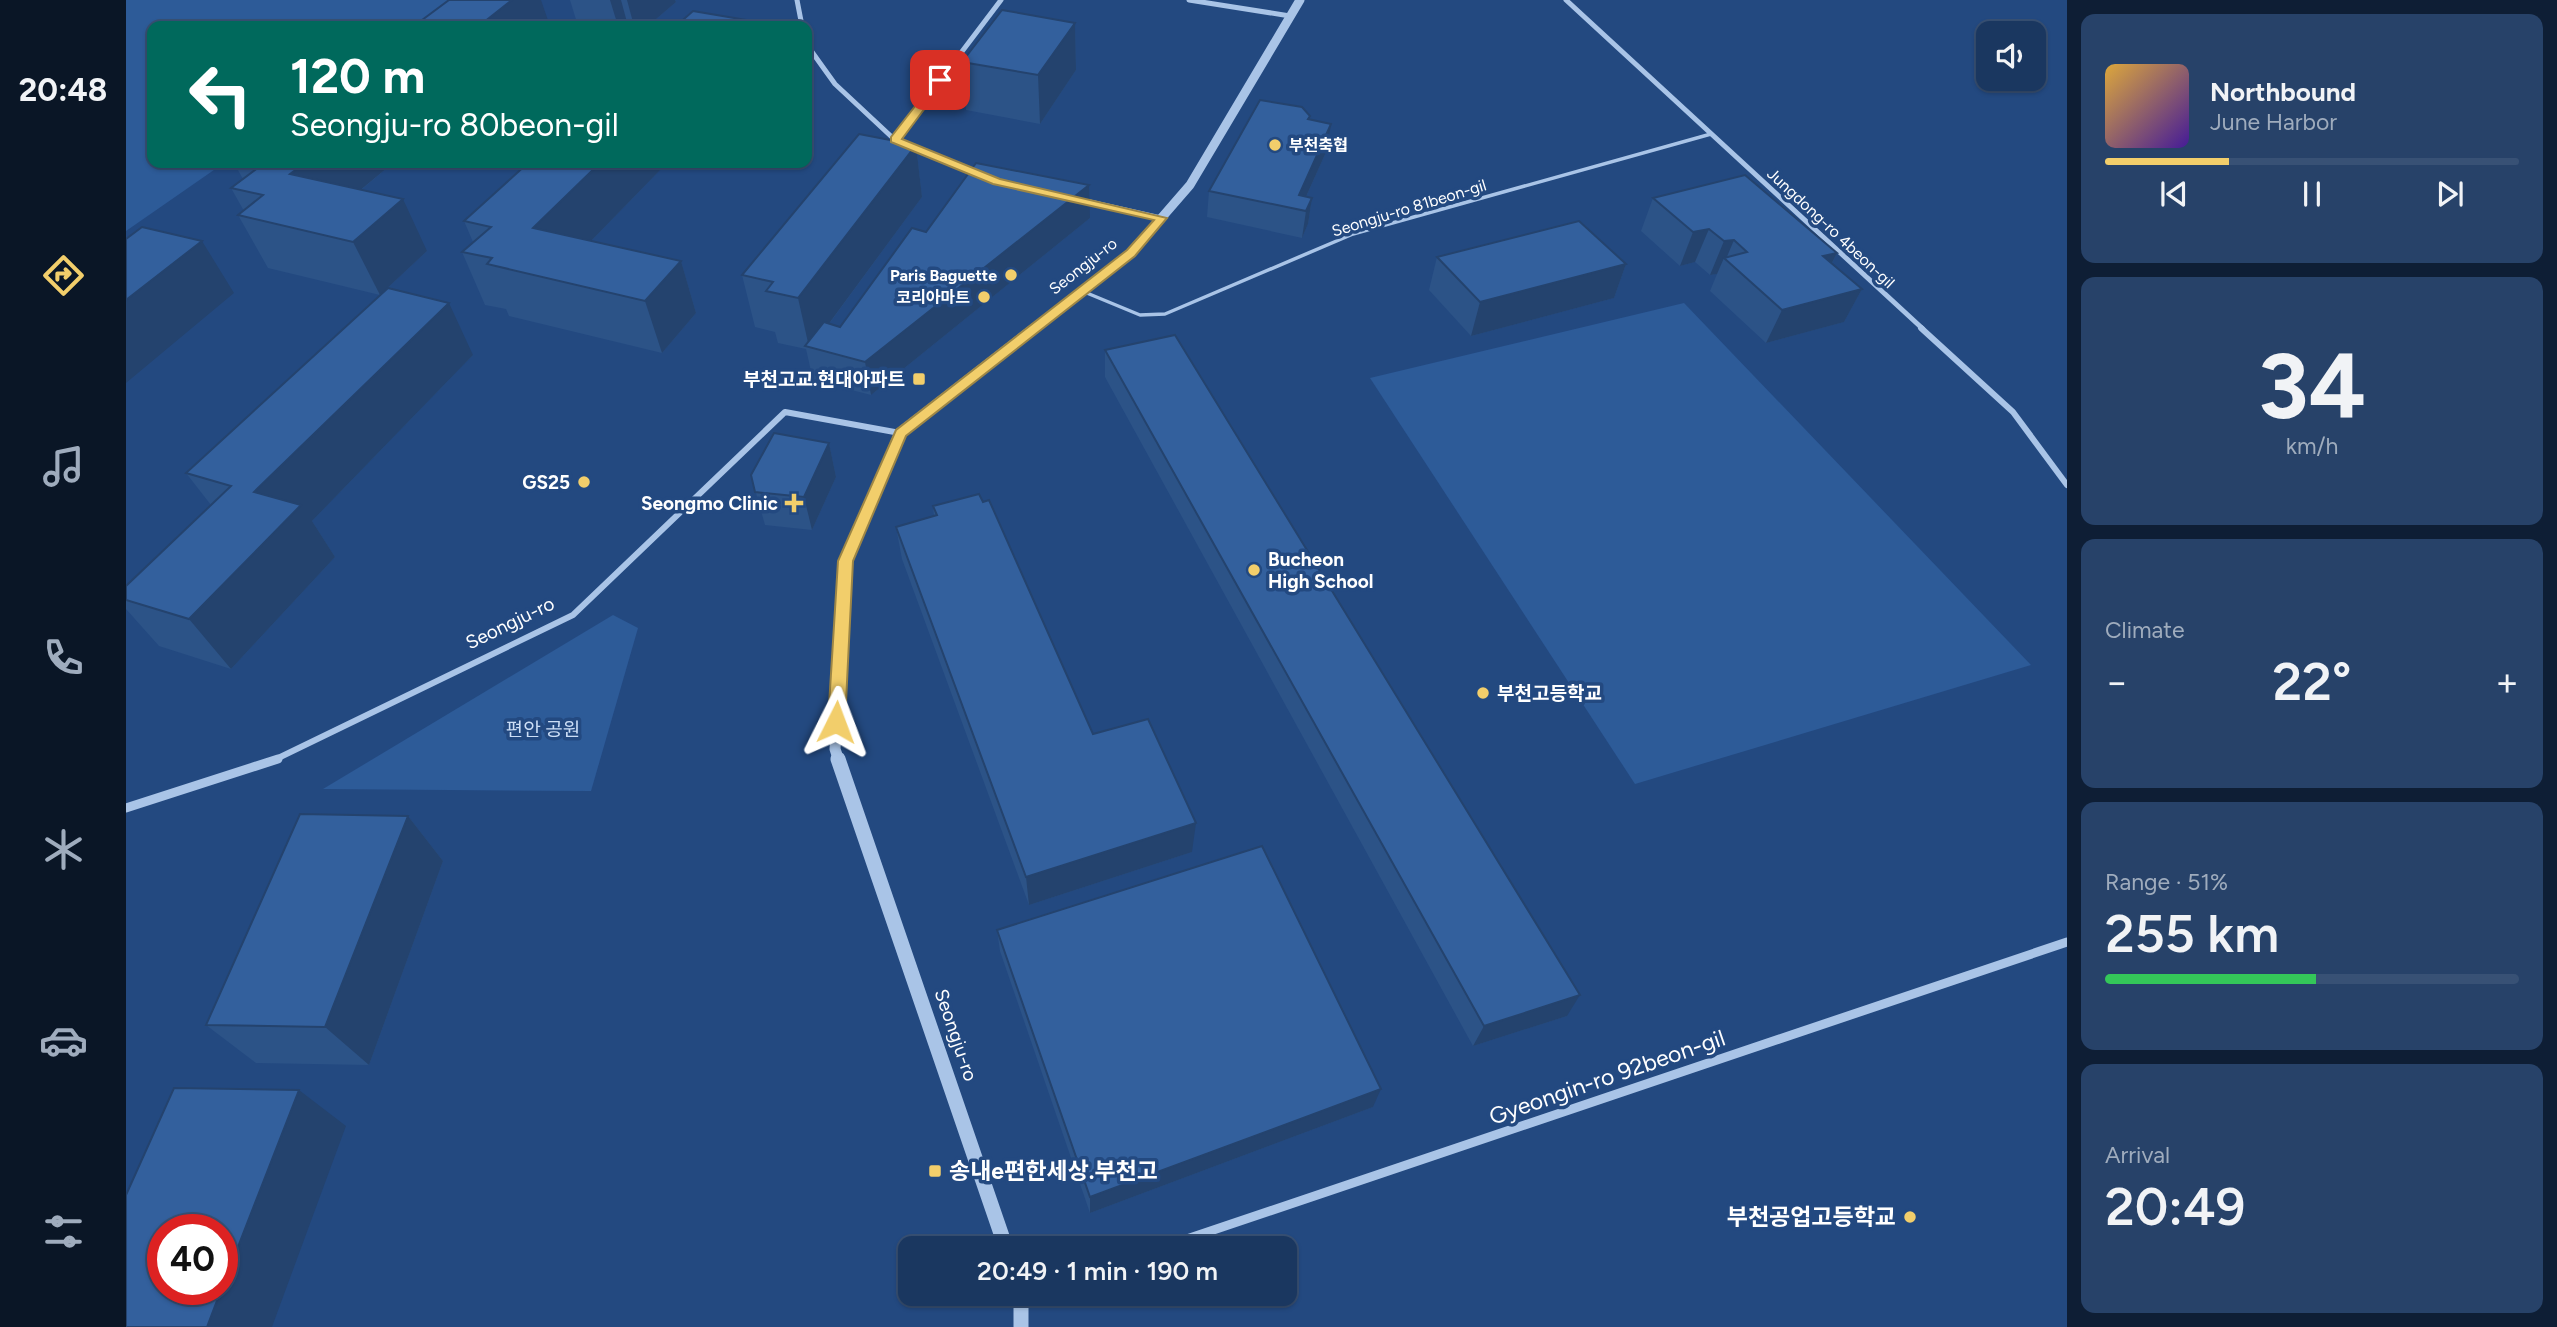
<!DOCTYPE html>
<html lang="en">
<head>
<meta charset="utf-8">
<style>
	:root { --surface:#1a3760; --page:#274269; --text:#f1f3f6; --muted:#9facbd; --line:#385175; --accent:#f2ce6b }
	body { margin:0; font-family:Figtree,"Noto Sans KR",sans-serif; background:var(--page); color:var(--text); height:100vh; display:flex; flex-direction:column; font-size:26px; white-space:nowrap }
	* { box-sizing:border-box; margin:0 }
	p { font-size:23px; color:var(--muted) }
	.icon { flex:none; width:38px; height:38px; fill:none; stroke:currentColor; stroke-width:2; stroke-linecap:round; stroke-linejoin:round }
	.map { position:relative; flex:1; overflow:hidden }
	.sheet { display:flex; flex-direction:column; gap:14px; padding:14px; background:#0e1e35; width:490px }
	.sheet>* { flex:none }
	.hud { position:absolute; left:21px; top:21px; width:665px; height:147px; border-radius:14px; box-shadow:0 2px 5px #0004,0 0 0 2px var(--line); background:#00695c; color:#fff; overflow:hidden }
	.tools { position:absolute; left:1850px; top:21px; display:grid; gap:14px }
	.tools a { display:grid; place-items:center; width:70px; height:70px; border-radius:14px; background:var(--surface); box-shadow:0 2px 5px #0004,0 0 0 2px var(--line); font-size:35px }
	.speed { position:absolute; left:21px; top:1214px; display:flex; gap:14px; font-size:35px; font-weight:700; text-align:center }
	.speed>* { display:grid; place-content:center; width:91px; height:91px; border-radius:50%; background:var(--surface); box-shadow:0 2px 5px #0004,0 0 0 2px var(--line); line-height:1 }
	.speed .limit { border:10px solid #d22; background:#fff; color:#111 }
	.pin { position:absolute; display:grid; place-items:center; width:60px; height:60px; color:#fff; margin:-30px; border-radius:14px; box-shadow:0 4px 10px #0006 }
	.me { position:absolute; width:77px; margin:-38px; rotate:3deg; stroke-linejoin:round; filter:drop-shadow(0 0 5px #0008) }
	.turn { display:flex; align-items:center; gap:24px; height:147px; padding:0 28px; font-size:32px }
	.turn .icon { width:91px; height:91px; stroke-width:2.5 }
	.turn b { display:block; font-size:49px; line-height:60px }
	.big { font-size:52px; font-weight:600; line-height:1.1 }
	.sheet .card { flex:1; display:flex; flex-direction:column; justify-content:center; gap:10px; min-width:0; padding:0 24px; border-radius:14px; background:var(--page) }
	.sheet .dial { align-items:center; gap:0 }
	.dial b { font-size:91px; line-height:1 }
	.song { display:flex; align-items:center; gap:21px }
	.cover { width:84px; height:84px; border-radius:10px; background:linear-gradient(135deg,hsl(40 70% 55%),hsl(260 70% 35%)) }
	.played { height:7px; border-radius:4px; background:linear-gradient(90deg,var(--accent) 30%,var(--line) 30%) }
	.keys { display:flex; justify-content:space-around; direction:ltr }
	.heat { display:flex; justify-content:space-between; align-items:center; font-size:38px; direction:ltr }
	.charge { height:10px; border-radius:5px; background:linear-gradient(90deg,#34c759 51%,var(--line) 0) }
	.trip { position:absolute; left:772px; top:1236px; width:399px; height:70px; border-radius:14px; background:var(--surface); box-shadow:0 2px 5px #0004,0 0 0 2px var(--line); font-weight:600; line-height:70px; text-align:center }
	main { display:flex; flex:1; min-height:0 }
	.tab-bar { display:flex; flex-direction:column; width:126px; justify-content:space-around; align-items:center; background:#0a1626; color:var(--muted) }
	.tab-bar .icon { width:49px; height:49px }
	.tab-bar .selected { color:var(--accent) }
	.tab-bar b { font-size:32px; color:var(--text) }
	.map>svg:first-child { display:block }
</style>
</head>
<body>
<main>
<nav class="tab-bar">
<b>20:48</b>
<svg class="icon selected" aria-label="directions" viewBox="0 0 24 24"><path d="M12 3l9 9-9 9-9-9zM9 14v-3h6M13 9l2 2-2 2"/></svg>
<svg class="icon" aria-label="music" viewBox="0 0 24 24"><path d="M9 18V5l10-2v13"/><circle cx="6" cy="18" r="3"/><circle cx="16" cy="16" r="3"/></svg>
<svg class="icon" aria-label="phone" viewBox="0 0 24 24"><path d="M5 4h4l2 5-3 2q2 4 5 5l2-3 5 2v4C11 20 4 13 5 4z"/></svg>
<svg class="icon" aria-label="climate" viewBox="0 0 24 24"><path d="M12 3v18M4 7l16 10M4 17L20 7"/></svg>
<svg class="icon" aria-label="car" viewBox="0 0 24 24"><path d="M5 17H2v-5l4-1 3-4h7l3 4 3 1v5h-3M9 17h6M6 11h13"/><circle cx="7" cy="17" r="2"/><circle cx="17" cy="17" r="2"/></svg>
<svg class="icon" aria-label="filters" viewBox="0 0 24 24"><path d="M4 7h16M4 17h16"/><circle cx="9" cy="7" r="2"/><circle cx="15" cy="17" r="2"/></svg>
</nav>
<div class="map">
<svg width="1941" height="1327" viewBox="0 0 1941 1327">
	<rect width="100%" height="100%" fill="#234980"/>
	<g fill="#2d5b98">
		<polygon points="0,0 331,0 293,26 26,26 26,163 98,163 0,231"/>
		<polygon points="1558,303 1905,665 1509,784 1244,378"/>
		<polygon points="487,615 512,628 465,791 197,789"/>
	</g>
	<g fill="none" stroke-linecap="round" stroke-linejoin="round">
		<polyline stroke="#a9c4e7" stroke-width="3.5" points="956,291 1014,315 1039,314 1227,234 1585,134"/>
		<g stroke="#a9c4e7" stroke-width="5">
			<polyline points="671,0 676,26"/>
			<polyline points="1063,0 1164,16"/>
			<polyline points="1440,0 1797,329"/>
			<polyline points="681,45 709,84 769,140 852,174"/>
			<polyline points="769,140 875,0"/>
			<polyline points="955,200 1035,218"/>
		</g>
		<g stroke="#a9c4e7" stroke-width="6">
			<polyline points="1795,328 1887,412 1941,485"/>
			<polyline points="146,761 447,615 659,412 774,433"/>
		</g>
		<g stroke="#a9c4e7" stroke-width="9">
			<polyline points="0,808 152,759"/>
			<polyline points="1034,1248 1941,942"/>
		</g>
		<polyline stroke="#a9c4e7" stroke-width="9" points="907,329 1005,253 1064,185 1174,0"/>
		<polyline stroke="#a9c4e7" stroke-width="11" points="713,761 709,749 720,561 774,433 909,328"/>
		<g stroke="#a9c4e7" stroke-width="15">
			<polyline points="712,759 880,1248"/>
			<polyline points="895,1293 895,1327"/>
		</g>
	</g>
	<g fill="#2c5387">
		<polygon points="444,0 549,0 550,2 522,26 452,26"/>
		<polygon points="949,23 950,70 914,124 840,110 836,62"/>
		<polygon points="1184,116 1183,119 1201,150 1180,197 1186,198 1182,224 1176,238 1081,217 1083,191"/>
		<polygon points="790,145 796,197 703,324 714,327 800,232 964,218 745,395 687,380 680,349 652,343 649,332 629,327 616,275"/>
		<polygon points="108,163 267,163 235,190 301,251 254,295 142,268 112,215 118,211 105,188 117,179"/>
		<polygon points="402,163 541,163 465,241 555,261 570,313 536,353 383,316 380,309 359,305 336,252 347,242 338,221"/>
		<polygon points="1527,198 1711,253 1706,263 1736,289 1718,322 1640,343 1584,291 1591,274 1584,275 1569,262 1554,266 1515,231"/>
		<polygon points="1311,257 1500,264 1488,298 1345,336 1303,290"/>
		<polygon points="979,350 1441,1016 1347,1046 979,377"/>
		<polygon points="347,355 186,521 209,557 105,669 33,646 0,609 0,586 85,505 60,473"/>
		<polygon points="703,443 710,477 686,530 639,525 625,475"/>
		<polygon points="807,506 967,734 1066,852 903,905 776,559 770,527 808,516"/>
		<polygon points="282,816 317,861 243,1065 130,1063 80,1025"/>
		<polygon points="871,930 1247,1107 964,1213 874,951"/>
	</g>
	<g fill="#24436e">
		<polygon points="386,0 415,0 424,26 353,26"/>
		<polygon points="484,0 495,0 502,26 492,26"/>
		<polygon points="501,0 549,0 550,2 522,26 508,26"/>
		<polygon points="620,20 622,26 614,26"/>
		<polygon points="949,23 950,70 914,124 912,75"/>
		<polygon points="1205,124 1201,150 1174,210 1173,195"/>
		<polygon points="790,145 796,197 685,348 683,347 672,298"/>
		<polygon points="179,163 267,163 191,226 164,174"/>
		<polygon points="474,163 541,163 427,280 407,228"/>
		<polygon points="963,185 964,218 745,395 739,362"/>
		<polygon points="1186,198 1182,224 1176,238 1180,211"/>
		<polygon points="277,199 301,251 254,295 227,242"/>
		<polygon points="1583,229 1569,262 1554,266 1567,232"/>
		<polygon points="1608,240 1600,259 1598,258 1591,274 1584,275 1598,241"/>
		<polygon points="76,241 108,293 0,383 0,300"/>
		<polygon points="1711,253 1694,286 1697,256"/>
		<polygon points="555,261 570,313 536,353 519,301"/>
		<polygon points="1500,264 1488,298 1345,336 1354,302"/>
		<polygon points="1736,289 1718,322 1640,343 1656,310"/>
		<polygon points="323,303 347,355 186,521 209,557 105,669 63,619 128,492"/>
		<polygon points="703,443 710,477 686,530 678,497"/>
		<polygon points="282,816 317,861 243,1065 199,1027"/>
		<polygon points="1070,823 1066,852 903,905 900,877"/>
		<polygon points="1454,995 1441,1016 1347,1046 1358,1026"/>
		<polygon points="1255,1089 1247,1107 964,1213 964,1197"/>
		<polygon points="173,1090 220,1126 146,1327 81,1327"/>
	</g>
	<g fill="#33609d" stroke="#24436e" stroke-width="2">
		<polygon points="323,0 386,0 353,26 288,26"/>
		<polygon points="876,10 949,23 912,75 836,62"/>
		<polygon points="567,11 620,20 614,26 550,26"/>
		<polygon points="1134,100 1176,107 1184,116 1182,119 1205,124 1173,195 1186,198 1180,211 1083,191"/>
		<polygon points="733,134 790,145 672,298 640,291 647,282 616,275"/>
		<polygon points="114,163 179,163 164,174 277,199 227,242 112,215 137,195 105,188 133,167"/>
		<polygon points="402,163 474,163 407,228 555,261 519,301 361,264 366,258 336,252 365,227 338,221"/>
		<polygon points="850,163 963,185 739,362 679,346 698,322 714,327 786,228 800,232"/>
		<polygon points="1619,175 1711,253 1697,256 1736,289 1656,310 1598,258 1621,252 1608,240 1598,241 1583,229 1567,232 1527,198"/>
		<polygon points="1453,221 1500,264 1354,302 1311,257"/>
		<polygon points="16,227 76,241 0,300 0,239"/>
		<polygon points="262,288 323,303 128,492 175,505 63,619 0,600 0,586 105,486 60,473"/>
		<polygon points="1049,335 1454,995 1358,1026 979,350"/>
		<polygon points="648,433 703,443 678,497 629,492 625,475"/>
		<polygon points="853,494 857,502 863,500 967,734 1022,719 1070,823 900,877 770,527 811,515 807,506"/>
		<polygon points="174,814 282,816 199,1027 80,1025"/>
		<polygon points="1136,846 1255,1089 964,1197 871,930"/>
		<polygon points="48,1088 173,1090 96,1288 96,1230 37,1230 37,1290 95,1290 81,1327 0,1327 0,1195"/>
	</g>
	<polygon fill="#f2ce6b" stroke="#9d8646" stroke-width="2" points="811,78 820,80 776,139 874,179 1041,218 1009,256 780,436 727,561 719,722 710,729 702,722 712,561 770,430 1001,250 1028,220 867,184 765,142 765,137"/>
	<g fill="#f2ce6b" stroke="#234980" stroke-width="2.5">
		<circle cx="1149" cy="145" r="7"/>
		<circle cx="885" cy="275" r="7"/>
		<circle cx="858" cy="297" r="7"/>
		<rect x="786" y="372" width="14" height="14" rx="3.5"/>
		<circle cx="458" cy="482" r="7"/>
		<path d="M664.5 492.5h7v7h7v7h-7v7h-7v-7h-7v-7h7z"/>
		<circle cx="1128" cy="570" r="7"/>
		<circle cx="1357" cy="693" r="7"/>
		<rect x="802" y="1164" width="14" height="14" rx="3.5"/>
		<circle cx="1784" cy="1217" r="7"/>
	</g>
	<g text-anchor="middle" dominant-baseline="central" stroke-width="7" stroke-linejoin="round" paint-order="stroke">
		<g font-size="16" font-weight="bold" fill="#fff" stroke="#234980" text-anchor="end">
			<text x="1163" y="145" text-anchor="start">부천축협</text>
			<text x="871" y="275">Paris Baguette</text>
			<text x="844" y="297">코리아마트</text>
		</g>
		<g font-size="16" fill="#fff" stroke="#234980">
			<text transform="translate(1283 208) rotate(-17)">Seongju-ro 81beon-gil</text>
			<text transform="translate(1705 228) rotate(43)">Jungdong-ro 4beon-gil</text>
			<text transform="translate(957 266) rotate(-38)">Seongju-ro</text>
		</g>
		<g font-size="19" font-weight="bold" fill="#fff" stroke="#234980" text-anchor="end">
			<text x="779" y="379">부천고교.현대아파트</text>
			<text x="444" y="482">GS25</text>
			<text x="652" y="503">Seongmo Clinic</text>
			<text x="1142" y="559" text-anchor="start">Bucheon<tspan x="1142" dy="22">High School</tspan></text>
			<text x="1371" y="693" text-anchor="start">부천고등학교</text>
		</g>
		<g font-size="19" fill="#fff" stroke="#234980">
			<text transform="translate(384 623) rotate(-26)">Seongju-ro</text>
			<text transform="translate(830 1035) rotate(71)">Seongju-ro</text>
		</g>
		<g font-size="19" fill="#ccdef6" stroke="#234980">
			<text x="417" y="729">편안 공원</text>
		</g>
		<g font-size="23" fill="#fff" stroke="#234980">
			<text transform="translate(1481 1077) rotate(-19)">Gyeongin-ro 92beon-gil</text>
		</g>
		<g font-size="23" font-weight="bold" fill="#fff" stroke="#234980" text-anchor="start">
			<text x="823" y="1171">송내e편한세상.부천고</text>
			<text x="1770" y="1217" text-anchor="end">부천공업고등학교</text>
		</g>
	</g>
</svg>
<div class="tools">
<a><svg class="icon" aria-label="sound" viewBox="0 0 24 24"><path d="M4 9h4l5-4v14l-5-4H4zM17 9q2 3 0 6"/></svg></a>
</div>
<div class="speed"><div class="limit">40</div></div>
<div class="pin" style="left:814px;top:80px;background:#d93025"><svg class="icon" aria-label="arrive" viewBox="0 0 24 24"><path d="M6 21V4h12l-3 4 3 4H6"/></svg></div>
<svg class="me" style="left:710px;top:722px" viewBox="-20 -20 40 40"><path d="M0-17L14 15 0 8-14 15z" fill="#f2ce6b" stroke="#fff" stroke-width="4"/></svg>
<div class="trip">20:49 · 1 min · 190 m</div>
<div class="hud">
<div class="turn"><svg class="icon" aria-label="left" viewBox="0 0 24 24"><path d="M17 20v-9H6M10 6l-5 5 5 5"/></svg><div><b>120 m</b>Seongju-ro 80beon-gil</div></div>
</div>
</div>
<section class="sheet">
<div class="card">
<div class="song"><i class="cover"></i><div><b>Northbound</b><p>June Harbor</p></div></div>
<div class="played"></div>
<div class="keys"><svg class="icon" aria-label="previous" viewBox="0 0 24 24"><path d="M18 5L8 12l10 7zM5 5v14"/></svg><svg class="icon" aria-label="pause" viewBox="0 0 24 24"><path d="M8 5v14M16 5v14"/></svg><svg class="icon" aria-label="next" viewBox="0 0 24 24"><path d="M6 5l10 7-10 7zM19 5v14"/></svg></div>
</div>
<div class="card dial"><b>34</b><p>km/h</p></div>
<div class="card"><p>Climate</p>
<div class="heat"><a>−</a><b class="big">22°</b><a>+</a></div>
</div>
<div class="card"><p>Range · 51%</p><b class="big">255 km</b><div class="charge"></div></div>
<div class="card"><p>Arrival</p><b class="big">20:49</b></div>
</section>
</main>
</body>
</html>
